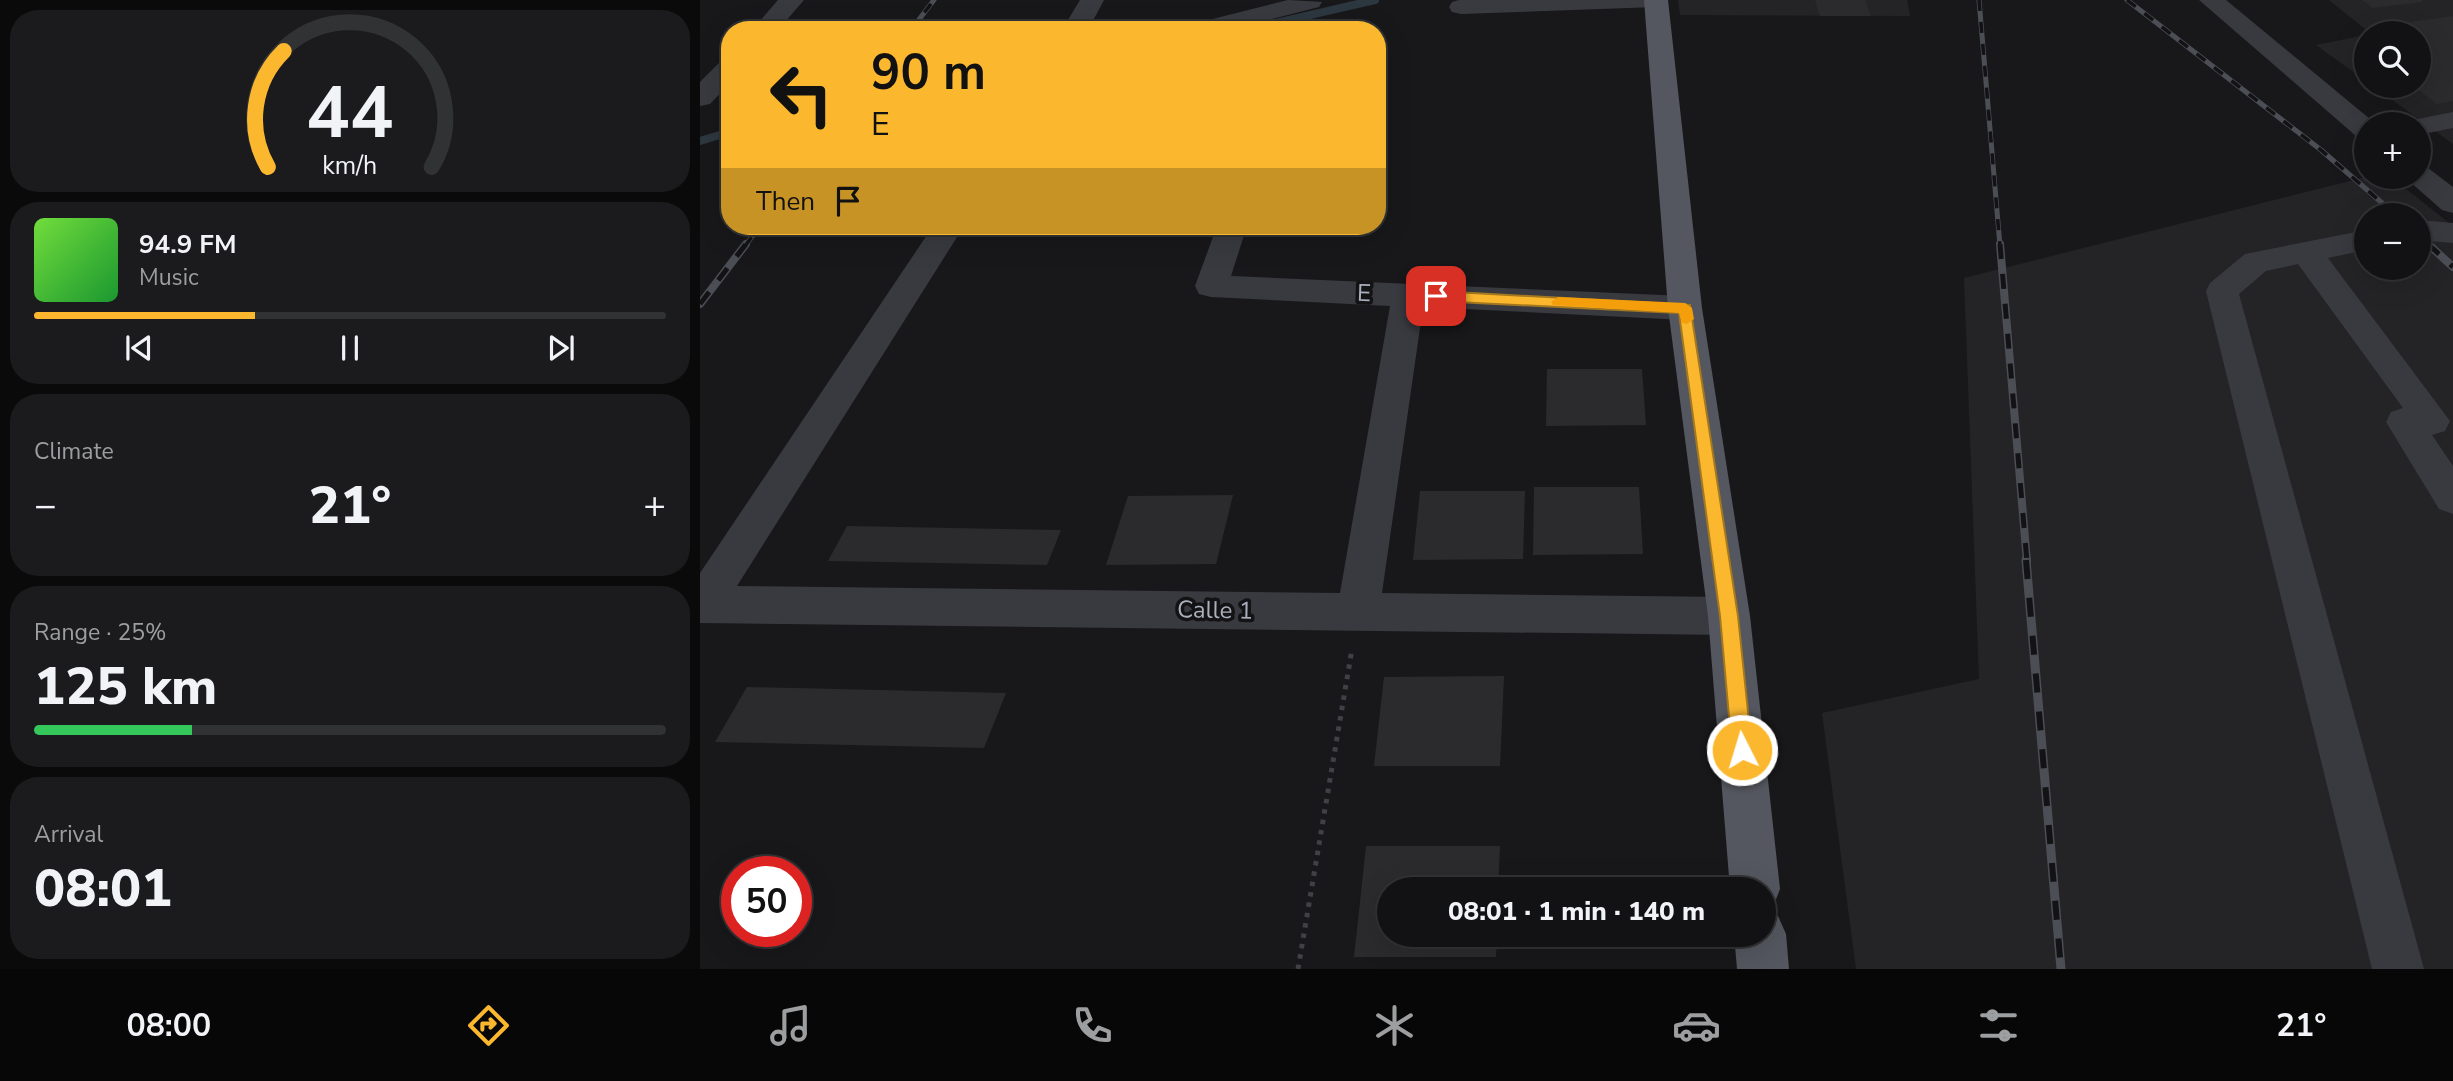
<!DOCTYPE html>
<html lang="en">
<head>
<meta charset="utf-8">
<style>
	:root { --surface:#121214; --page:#1b1b1d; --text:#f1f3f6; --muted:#9c9ea0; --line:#313234; --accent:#fbb82f }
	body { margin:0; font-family:"Nunito Sans",sans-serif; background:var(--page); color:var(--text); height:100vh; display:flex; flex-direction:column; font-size:26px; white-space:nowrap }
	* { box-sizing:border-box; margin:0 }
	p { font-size:23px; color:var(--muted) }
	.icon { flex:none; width:38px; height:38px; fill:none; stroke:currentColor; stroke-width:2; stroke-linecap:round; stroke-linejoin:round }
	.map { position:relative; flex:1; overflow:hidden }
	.details { display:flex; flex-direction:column; gap:10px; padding:10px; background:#0a0a0b; width:700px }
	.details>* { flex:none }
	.banner { position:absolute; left:21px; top:21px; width:665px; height:214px; border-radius:28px; box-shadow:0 7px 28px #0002,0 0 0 2px var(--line); background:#fbb82f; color:#111; overflow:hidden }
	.tools { position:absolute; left:1654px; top:21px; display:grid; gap:14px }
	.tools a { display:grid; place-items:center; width:77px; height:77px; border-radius:50%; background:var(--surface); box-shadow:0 7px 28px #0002,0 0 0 2px var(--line); font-size:35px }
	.speed { position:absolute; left:21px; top:856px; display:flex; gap:14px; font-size:35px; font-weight:700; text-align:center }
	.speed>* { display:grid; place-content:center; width:91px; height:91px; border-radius:50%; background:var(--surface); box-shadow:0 7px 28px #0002,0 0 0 2px var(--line); line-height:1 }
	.speed .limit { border:10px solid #d22; background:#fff; color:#111 }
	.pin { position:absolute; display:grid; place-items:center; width:60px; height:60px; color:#fff; margin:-30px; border-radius:14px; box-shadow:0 4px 10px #0006 }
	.me { position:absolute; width:77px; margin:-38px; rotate:355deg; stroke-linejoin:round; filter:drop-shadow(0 0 5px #0008) }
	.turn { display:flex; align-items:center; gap:24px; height:147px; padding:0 35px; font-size:32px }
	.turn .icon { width:91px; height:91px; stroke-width:2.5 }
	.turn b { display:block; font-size:49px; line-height:60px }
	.then { display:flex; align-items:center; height:66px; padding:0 35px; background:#0003; gap:14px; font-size:26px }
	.big { font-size:52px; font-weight:800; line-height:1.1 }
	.details .widget { flex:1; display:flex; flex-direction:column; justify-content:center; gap:10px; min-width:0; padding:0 24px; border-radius:28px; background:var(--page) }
	.details .dial { align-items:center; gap:0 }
	.dial svg { height:182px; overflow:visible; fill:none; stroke:var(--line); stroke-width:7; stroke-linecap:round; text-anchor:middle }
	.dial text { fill:var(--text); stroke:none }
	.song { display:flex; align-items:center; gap:21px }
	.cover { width:84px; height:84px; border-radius:10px; background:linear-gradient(135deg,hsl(100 70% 55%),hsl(130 70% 35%)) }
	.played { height:7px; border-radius:4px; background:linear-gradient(90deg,var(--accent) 35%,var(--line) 35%) }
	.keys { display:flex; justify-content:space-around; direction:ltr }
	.heat { display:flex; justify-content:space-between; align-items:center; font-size:38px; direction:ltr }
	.charge { height:10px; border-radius:5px; background:linear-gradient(90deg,#34c759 25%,var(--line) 0) }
	.trip { position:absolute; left:677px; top:877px; width:399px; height:70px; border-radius:35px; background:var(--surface); box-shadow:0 7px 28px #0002,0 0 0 2px var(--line); font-weight:800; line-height:70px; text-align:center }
	.menu { display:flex; height:112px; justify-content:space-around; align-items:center; background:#070708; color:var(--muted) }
	.menu .icon { width:49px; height:49px }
	.menu .selected { color:var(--accent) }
	.menu b { font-size:32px; color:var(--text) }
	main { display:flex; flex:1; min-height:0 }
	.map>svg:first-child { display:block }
</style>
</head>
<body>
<main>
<section class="details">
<div class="widget dial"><svg viewBox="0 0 100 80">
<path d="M14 69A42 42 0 1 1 86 69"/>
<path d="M14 69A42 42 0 0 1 21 18" stroke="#fbb82f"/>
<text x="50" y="56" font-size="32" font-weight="700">44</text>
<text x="50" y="72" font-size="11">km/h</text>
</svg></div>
<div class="widget">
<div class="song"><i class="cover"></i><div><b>94.9 FM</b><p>Music</p></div></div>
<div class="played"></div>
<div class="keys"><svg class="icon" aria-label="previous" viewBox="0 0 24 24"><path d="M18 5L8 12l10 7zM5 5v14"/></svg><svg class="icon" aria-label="pause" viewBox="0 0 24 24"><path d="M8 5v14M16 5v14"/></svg><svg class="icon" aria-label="next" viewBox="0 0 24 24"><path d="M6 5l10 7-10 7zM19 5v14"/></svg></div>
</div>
<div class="widget"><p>Climate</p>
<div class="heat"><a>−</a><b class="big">21°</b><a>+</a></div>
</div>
<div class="widget"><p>Range · 25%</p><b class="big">125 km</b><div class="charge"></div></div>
<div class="widget"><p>Arrival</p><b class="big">08:01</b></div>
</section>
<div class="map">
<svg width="1753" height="969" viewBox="0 0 1753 969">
	<rect width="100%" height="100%" fill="#18181a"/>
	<g fill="#242427" fill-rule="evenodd">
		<polygon points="978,0 1207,0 1210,16 980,15"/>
		<polygon points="1629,0 1753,0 1753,144 1673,86 1718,86 1718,33 1670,33"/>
		<polygon points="1666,35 1666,81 1616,45"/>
		<path d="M1666,177H1691L1753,226V969H1156L1122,713L1279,679L1264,278ZM1666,215H1718V268H1666Z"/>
	</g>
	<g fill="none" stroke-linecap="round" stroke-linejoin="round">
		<g stroke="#2d373f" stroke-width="8">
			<polyline points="545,30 675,0"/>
			<polyline points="0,141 30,132"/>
		</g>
	</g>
	<g fill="#2b2b2e">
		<polygon points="1115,0 1165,0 1171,16 1120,16"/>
		<polygon points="1662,0 1722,0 1722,2 1673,8"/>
		<polygon points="1753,16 1753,101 1737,104 1713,86 1718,86 1718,50 1724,49 1718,46 1718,33 1701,33 1689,25"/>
		<polygon points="847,369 942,369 946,425 846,426"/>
		<polygon points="834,487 939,487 943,554 833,555"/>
		<polygon points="720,491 825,491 823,559 713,560"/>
		<polygon points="533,495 516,564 406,565 428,496"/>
		<polygon points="147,526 361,530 347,565 128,561"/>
		<polygon points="804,676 800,766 674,766 684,677"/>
		<polygon points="47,687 306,693 284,748 15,742"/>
		<polygon points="666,846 800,846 798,889 690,889 690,934 797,934 796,957 654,957"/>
	</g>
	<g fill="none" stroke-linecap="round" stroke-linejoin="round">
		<polyline stroke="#3f4146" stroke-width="5" stroke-dasharray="4.5 6" stroke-linecap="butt" points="598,969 652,649"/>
		<g fill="#393a3f" fill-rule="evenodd">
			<polygon points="78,0 104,0 78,30 52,30"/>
			<polygon points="380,0 404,0 388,30 362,30"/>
			<polygon points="588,0 622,2 619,7 529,30 486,30 489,25"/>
			<polygon points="759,0 968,0 965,5 956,7 761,14 752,12 749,7 752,2"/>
			<polygon points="1499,0 1526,0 1676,124 1666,124 1666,138 1656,136"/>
			<polygon points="30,59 30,83 10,104 0,106 0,82 21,61"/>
			<polygon points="1753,112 1753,128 1718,135 1718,124 1706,124 1708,121"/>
			<polygon points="1718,165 1728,168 1753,187 1753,213 1742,210 1708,180 1705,177 1718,177"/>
			<polygon points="1718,220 1753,223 1753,243 1718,240"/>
			<polygon points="233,226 264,226 37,586 640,593 690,306 511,297 499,294 495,286 517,226 547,226 531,276 985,296 997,300 1002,308 997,316 985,320 723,307 682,593 1029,597 1044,603 1050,616 1044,629 1029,635 0,623 0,573"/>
			<polygon points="1666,230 1666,250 1628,258 1750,421 1745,431 1732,435 1753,466 1753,514 1739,509 1686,422 1691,412 1703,408 1598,264 1566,271 1539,294 1724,969 1672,969 1506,291 1510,283 1545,254"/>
		</g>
		<polygon fill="#54575f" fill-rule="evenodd" points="944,0 968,0 1002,308 1050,616 1080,889 1073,907 1065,910 1078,916 1086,934 1089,969 1037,969 1034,934 1064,934 1064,889 1030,889 1008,616 968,308"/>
		<g stroke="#4c4e55" stroke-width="5">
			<g id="rail-far2">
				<polyline points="1279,0 1300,246"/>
				<polyline points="1427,0 1621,150 1696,215"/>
				<polyline points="211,30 234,0"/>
				<polyline points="1718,235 1730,246"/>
				<polyline points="45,246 60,226"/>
			</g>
		</g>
		<g stroke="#4c4e55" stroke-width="8">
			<g id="rail-far1">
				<polyline points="1300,244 1327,562"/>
				<polyline points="1728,244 1753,267"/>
				<polyline points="0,304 46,244"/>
			</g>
		</g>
		<g stroke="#4c4e55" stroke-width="9">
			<polyline id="rail" points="1326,560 1361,969"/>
		</g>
		<use href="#rail-far2" stroke="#131315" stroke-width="3.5" stroke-dasharray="11" stroke-linecap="butt"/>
		<use href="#rail-far1" stroke="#131315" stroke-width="5" stroke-dasharray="15" stroke-linecap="butt"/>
		<use href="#rail" stroke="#131315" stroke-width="6" stroke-dasharray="19" stroke-linecap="butt"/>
	</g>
	<polygon fill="#fbb82f" stroke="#a3781f" stroke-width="2" points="736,291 990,305 1038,616 1052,750 1049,756 1042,759 1035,756 1032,750 1020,616 979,313 736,301 729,296"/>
	<polygon fill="#f59e0b" points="858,297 985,303 992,308 994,319 987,324 982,323 979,313 853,305 851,302"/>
	<g text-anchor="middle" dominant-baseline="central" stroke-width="7" stroke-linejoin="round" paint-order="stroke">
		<g font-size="24" fill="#a9afbb" stroke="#131315">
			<text transform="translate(664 293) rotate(2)">E</text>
			<text transform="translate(515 610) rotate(1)">Calle 1</text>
		</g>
	</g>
</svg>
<div class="tools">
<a><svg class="icon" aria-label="search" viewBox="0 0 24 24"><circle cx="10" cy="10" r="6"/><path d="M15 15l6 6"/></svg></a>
<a>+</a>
<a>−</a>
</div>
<div class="speed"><div class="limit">50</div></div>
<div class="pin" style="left:736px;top:296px;background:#d93025"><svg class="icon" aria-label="arrive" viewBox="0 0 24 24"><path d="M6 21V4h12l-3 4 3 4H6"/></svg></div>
<svg class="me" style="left:1042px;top:750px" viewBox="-20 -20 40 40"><circle r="17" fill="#fbb82f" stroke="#fff" stroke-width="3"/><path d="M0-11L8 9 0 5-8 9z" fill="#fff"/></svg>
<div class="trip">08:01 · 1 min · 140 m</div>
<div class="banner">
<div class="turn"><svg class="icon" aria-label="left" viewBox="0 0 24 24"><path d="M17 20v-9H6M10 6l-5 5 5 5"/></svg><div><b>90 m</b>E</div></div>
<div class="then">Then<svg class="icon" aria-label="arrive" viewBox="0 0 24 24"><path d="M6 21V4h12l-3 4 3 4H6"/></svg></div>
</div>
</div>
</main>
<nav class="menu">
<b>08:00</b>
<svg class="icon selected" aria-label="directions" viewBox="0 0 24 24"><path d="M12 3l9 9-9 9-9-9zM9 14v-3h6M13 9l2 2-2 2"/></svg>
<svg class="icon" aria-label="music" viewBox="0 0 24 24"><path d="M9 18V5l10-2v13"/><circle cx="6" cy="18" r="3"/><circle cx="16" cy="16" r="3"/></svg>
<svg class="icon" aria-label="phone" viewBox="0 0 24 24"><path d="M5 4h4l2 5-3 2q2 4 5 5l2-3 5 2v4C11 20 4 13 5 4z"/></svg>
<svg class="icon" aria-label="climate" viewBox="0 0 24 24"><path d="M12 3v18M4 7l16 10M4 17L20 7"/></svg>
<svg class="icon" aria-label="car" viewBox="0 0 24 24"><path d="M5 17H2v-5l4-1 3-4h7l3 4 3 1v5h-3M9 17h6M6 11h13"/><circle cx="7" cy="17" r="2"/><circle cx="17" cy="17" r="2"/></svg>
<svg class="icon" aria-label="filters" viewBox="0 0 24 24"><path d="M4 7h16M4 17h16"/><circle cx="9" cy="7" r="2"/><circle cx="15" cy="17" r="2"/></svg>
<b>21°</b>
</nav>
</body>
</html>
